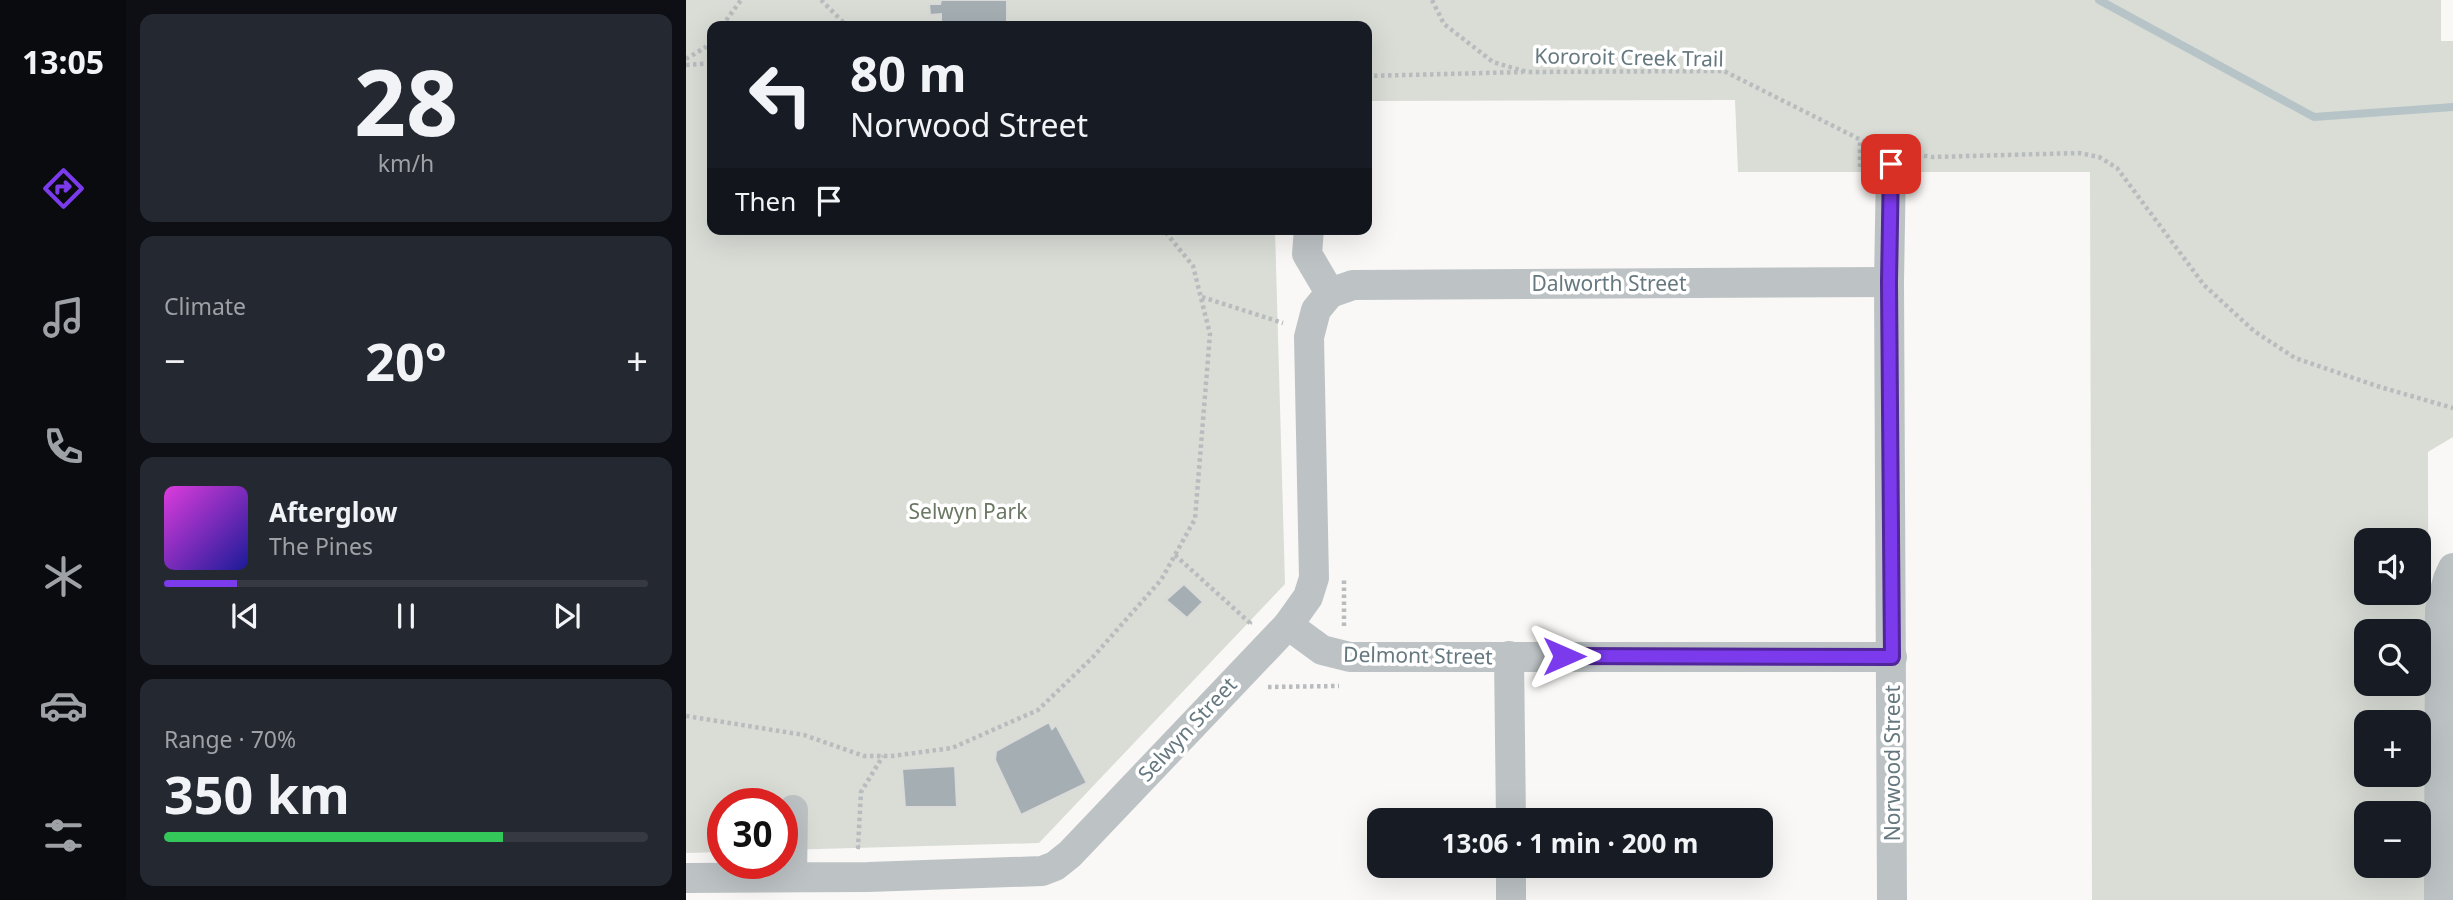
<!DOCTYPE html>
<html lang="en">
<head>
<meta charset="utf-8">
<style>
	:root { --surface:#171b24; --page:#242831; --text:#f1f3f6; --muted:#9ea1a6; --line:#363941; --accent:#7c3aed }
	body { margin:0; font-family:"Noto Sans",sans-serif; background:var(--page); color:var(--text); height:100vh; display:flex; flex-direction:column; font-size:26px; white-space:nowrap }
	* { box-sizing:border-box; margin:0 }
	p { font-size:23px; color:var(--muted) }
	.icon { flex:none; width:38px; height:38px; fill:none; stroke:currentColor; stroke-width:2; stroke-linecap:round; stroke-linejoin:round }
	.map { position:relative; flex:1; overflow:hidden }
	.side { display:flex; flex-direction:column; gap:14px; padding:14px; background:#0d0f14; width:560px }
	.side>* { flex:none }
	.top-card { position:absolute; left:21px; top:21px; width:665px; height:214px; border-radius:14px; box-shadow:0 7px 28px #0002; background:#171b24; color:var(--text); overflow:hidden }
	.buttons { position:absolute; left:1668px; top:528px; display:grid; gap:14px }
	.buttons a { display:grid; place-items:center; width:77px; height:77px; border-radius:14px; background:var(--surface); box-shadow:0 7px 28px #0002; font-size:35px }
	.speed { position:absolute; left:21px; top:788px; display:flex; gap:14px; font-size:35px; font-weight:700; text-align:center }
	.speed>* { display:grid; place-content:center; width:91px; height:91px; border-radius:50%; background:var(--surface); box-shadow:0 7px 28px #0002; line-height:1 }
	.speed .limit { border:10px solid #d22; background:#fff; color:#111 }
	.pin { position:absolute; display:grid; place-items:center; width:60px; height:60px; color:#fff; margin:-30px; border-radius:14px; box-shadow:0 4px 10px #0006 }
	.me { position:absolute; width:77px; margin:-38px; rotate:90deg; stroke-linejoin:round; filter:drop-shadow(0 0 5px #0008) }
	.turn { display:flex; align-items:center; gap:24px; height:147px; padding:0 28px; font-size:32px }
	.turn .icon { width:91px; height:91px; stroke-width:2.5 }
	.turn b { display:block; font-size:49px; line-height:60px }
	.then { display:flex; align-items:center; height:66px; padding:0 28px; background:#0003; gap:14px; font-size:26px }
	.big { font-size:52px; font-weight:700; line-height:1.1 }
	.side .tile { flex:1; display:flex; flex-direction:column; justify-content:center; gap:10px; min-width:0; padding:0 24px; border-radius:14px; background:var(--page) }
	.side .dial { align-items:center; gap:0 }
	.dial b { font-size:91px; line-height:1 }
	.song { display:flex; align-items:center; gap:21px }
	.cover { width:84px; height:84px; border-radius:10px; background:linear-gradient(135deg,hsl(300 70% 55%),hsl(240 70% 35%)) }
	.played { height:7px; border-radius:4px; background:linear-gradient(90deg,var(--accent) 15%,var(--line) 15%) }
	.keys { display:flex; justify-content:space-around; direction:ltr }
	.heat { display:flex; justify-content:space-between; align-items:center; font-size:38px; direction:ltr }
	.charge { height:10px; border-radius:5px; background:linear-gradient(90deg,#34c759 70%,var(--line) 0) }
	.trip { position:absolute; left:681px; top:808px; width:406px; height:70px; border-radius:14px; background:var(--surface); box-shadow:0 7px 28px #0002; font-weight:700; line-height:70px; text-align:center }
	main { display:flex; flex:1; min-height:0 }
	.dock { display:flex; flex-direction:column; width:126px; justify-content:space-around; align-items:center; background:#090b0e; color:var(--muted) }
	.dock .icon { width:49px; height:49px }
	.dock .selected { color:var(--accent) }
	.dock b { font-size:32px; color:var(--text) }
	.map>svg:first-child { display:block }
</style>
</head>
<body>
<main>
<nav class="dock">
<b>13:05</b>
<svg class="icon selected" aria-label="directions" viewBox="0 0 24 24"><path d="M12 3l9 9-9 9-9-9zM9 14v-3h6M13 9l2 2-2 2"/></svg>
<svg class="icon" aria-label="music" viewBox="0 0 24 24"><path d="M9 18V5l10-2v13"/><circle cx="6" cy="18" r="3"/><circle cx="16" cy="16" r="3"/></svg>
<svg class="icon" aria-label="phone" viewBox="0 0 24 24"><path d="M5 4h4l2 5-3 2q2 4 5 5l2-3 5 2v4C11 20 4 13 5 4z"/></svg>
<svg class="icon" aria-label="climate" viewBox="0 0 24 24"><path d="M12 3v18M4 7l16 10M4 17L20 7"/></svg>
<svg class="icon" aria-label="car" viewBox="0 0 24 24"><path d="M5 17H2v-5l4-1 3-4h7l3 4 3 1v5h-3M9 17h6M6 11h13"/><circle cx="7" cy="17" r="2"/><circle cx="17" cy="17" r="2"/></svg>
<svg class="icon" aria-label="filters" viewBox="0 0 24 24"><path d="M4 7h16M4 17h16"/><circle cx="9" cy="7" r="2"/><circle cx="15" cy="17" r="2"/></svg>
</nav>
<section class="side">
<div class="tile dial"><b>28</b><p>km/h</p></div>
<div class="tile"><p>Climate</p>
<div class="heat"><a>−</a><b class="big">20°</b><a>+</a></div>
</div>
<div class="tile">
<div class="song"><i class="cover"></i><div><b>Afterglow</b><p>The Pines</p></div></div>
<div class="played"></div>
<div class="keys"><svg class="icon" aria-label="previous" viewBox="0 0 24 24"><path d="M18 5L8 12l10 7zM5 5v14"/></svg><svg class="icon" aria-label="pause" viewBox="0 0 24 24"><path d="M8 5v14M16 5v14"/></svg><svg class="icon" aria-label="next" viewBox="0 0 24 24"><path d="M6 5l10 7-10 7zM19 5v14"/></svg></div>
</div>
<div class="tile"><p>Range · 70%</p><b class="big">350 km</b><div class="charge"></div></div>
</section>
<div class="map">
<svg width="1767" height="900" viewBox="0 0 1767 900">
	<rect width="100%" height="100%" fill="#f9f8f6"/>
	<path fill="#d9ddd6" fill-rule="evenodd" d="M0,0H1755V41H1767V437L1742,452L1743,900H1406L1404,172H1052L1049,100L681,101V26H26V229H589L599,584L353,843L96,850V803H37V852L0,853ZM1680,541H1732V593H1680ZM1680,632H1732V684H1680ZM1680,723H1732V775H1680ZM1680,814H1732V866H1680Z"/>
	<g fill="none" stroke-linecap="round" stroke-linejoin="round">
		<polyline stroke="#b7c4c7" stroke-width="8" points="1413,0 1628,117 1767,107"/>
	</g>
	<g fill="#a5afb3" stroke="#dadad9" stroke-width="2">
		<polygon points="255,0 321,0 321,26 255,26 255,14 244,15 243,4 254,4"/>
		<polygon points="498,584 517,602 501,618 480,600"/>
		<polygon points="363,722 366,729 370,725 401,783 335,815 309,760 310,751"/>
		<polygon points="269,766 271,807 219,807 216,769"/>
	</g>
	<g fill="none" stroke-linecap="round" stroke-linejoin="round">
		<g stroke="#b8bcbe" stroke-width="4.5" stroke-dasharray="3.5 3.5" stroke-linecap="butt">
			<polyline points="135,0 161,26"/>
			<polyline points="746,0 758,24 807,62 841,72 1038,71 1185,145"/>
			<polyline points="36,26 55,0"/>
			<polyline points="0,59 20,47 26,39"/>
			<polyline points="0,65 26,63"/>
			<polyline points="681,76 837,72"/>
			<polyline points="1231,155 1247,157 1393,153 1413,157 1431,168 1518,285 1568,331 1609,358 1694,387 1767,408"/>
			<polyline points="1174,167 1174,140"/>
			<polyline points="516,297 597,323"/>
			<polyline points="489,555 564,623 561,625"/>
			<polyline points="658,626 658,579"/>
			<polyline points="582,687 653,686"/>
			<polyline points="0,716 118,735 178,756 206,756 266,748 352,710 407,657 475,580 509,519 524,334 507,266 477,229"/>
			<polyline points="174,847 172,847 175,792 197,756"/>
		</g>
		<g stroke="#bdc3c5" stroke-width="30">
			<polyline points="1205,164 1203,282 1206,900"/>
			<polyline points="644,293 667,285 1203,282"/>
			<polyline points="602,625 636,650 664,657 1206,657"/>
			<polyline points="823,656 825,821"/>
			<polyline points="825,866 825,900"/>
			<polyline points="106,877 107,810"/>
			<polyline points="0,878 182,877 356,871 369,866 384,854 602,625 622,597 628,578 623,337 630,310 644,293 621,254 623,229"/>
			<polyline points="1753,900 1754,610 1762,579 1767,568"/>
		</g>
	</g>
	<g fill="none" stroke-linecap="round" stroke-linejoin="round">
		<g stroke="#51269a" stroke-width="18">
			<polyline id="route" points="878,656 1206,657 1203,282 1205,164"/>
		</g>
		<use href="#route" stroke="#7c3aed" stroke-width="12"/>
	</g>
	<g text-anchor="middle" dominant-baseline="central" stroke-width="7" stroke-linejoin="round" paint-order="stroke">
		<g font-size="21" fill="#66787f" stroke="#fff">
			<text transform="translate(943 57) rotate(1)">Kororoit Creek Trail</text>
			<text x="923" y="283">Dalworth Street</text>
			<text transform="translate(732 655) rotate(1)">Delmont Street</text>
			<text transform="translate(501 729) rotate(-47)">Selwyn Street</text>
			<text transform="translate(1206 763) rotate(-90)">Norwood Street</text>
		</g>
		<g font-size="21" fill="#6a7864" stroke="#fff">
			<text x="282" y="511">Selwyn Park</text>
		</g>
	</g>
</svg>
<div class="buttons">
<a><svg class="icon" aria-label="sound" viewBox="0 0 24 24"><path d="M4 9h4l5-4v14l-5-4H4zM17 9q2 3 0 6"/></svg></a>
<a><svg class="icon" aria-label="search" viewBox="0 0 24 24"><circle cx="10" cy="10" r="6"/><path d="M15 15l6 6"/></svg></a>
<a>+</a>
<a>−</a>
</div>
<div class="speed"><div class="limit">30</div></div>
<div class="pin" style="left:1205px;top:164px;background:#d93025"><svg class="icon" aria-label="arrive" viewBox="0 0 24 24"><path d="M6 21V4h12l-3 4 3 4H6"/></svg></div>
<svg class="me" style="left:878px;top:656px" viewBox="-20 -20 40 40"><path d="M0-17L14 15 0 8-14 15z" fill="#7c3aed" stroke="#fff" stroke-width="4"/></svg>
<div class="trip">13:06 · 1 min · 200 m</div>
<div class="top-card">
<div class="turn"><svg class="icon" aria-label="left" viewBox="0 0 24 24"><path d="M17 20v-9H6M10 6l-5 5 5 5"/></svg><div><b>80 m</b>Norwood Street</div></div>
<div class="then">Then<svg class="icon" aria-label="arrive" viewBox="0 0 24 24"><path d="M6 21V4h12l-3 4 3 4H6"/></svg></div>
</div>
</div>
</main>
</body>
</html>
